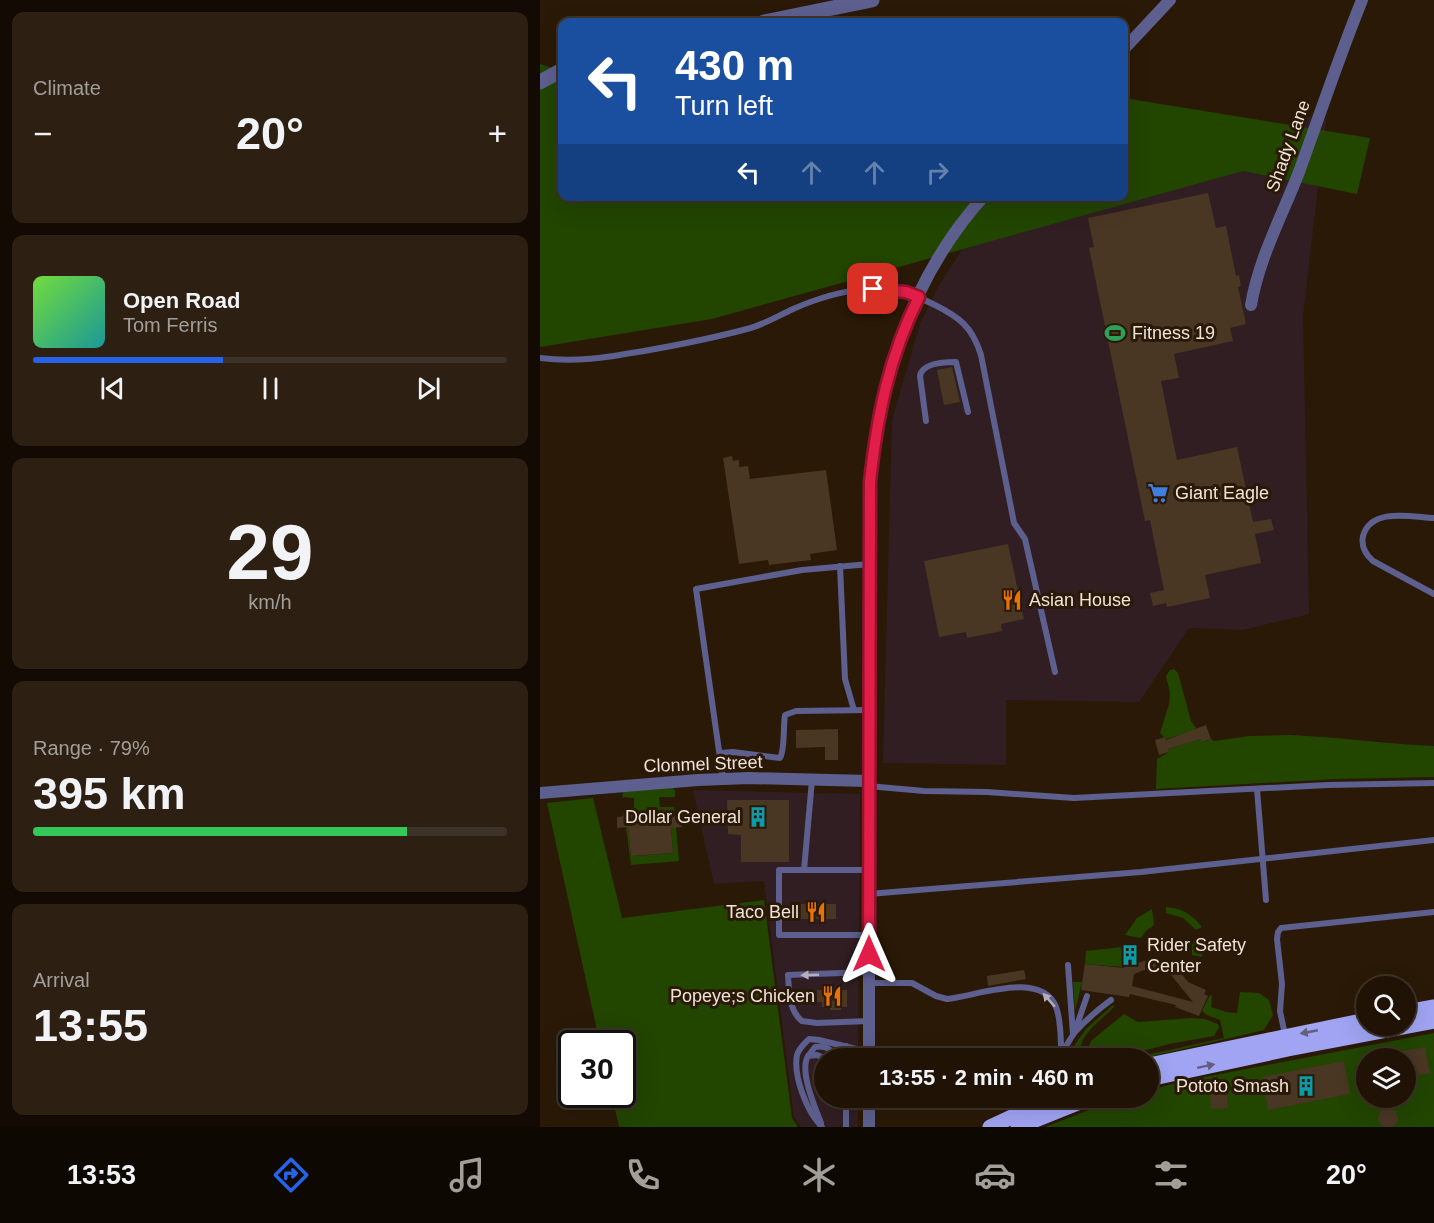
<!DOCTYPE html>
<html lang="en">
<head>
<meta charset="utf-8">
<style>
	:root { --surface:#201305; --page:#2d2013; --text:#f1f3f6; --muted:#a29e9a; --line:#3d3227; --accent:#2563eb }
	body { margin:0; font-family:Helvetica,sans-serif; background:var(--page); color:var(--text); height:100vh; display:flex; flex-direction:column; font-size:22px; white-space:nowrap }
	* { box-sizing:border-box; margin:0 }
	p { font-size:20px; color:var(--muted) }
	.icon { flex:none; width:33px; height:33px; fill:none; stroke:currentColor; stroke-width:2; stroke-linecap:round; stroke-linejoin:round }
	.map { position:relative; flex:1; overflow:hidden }
	.drawer { display:flex; flex-direction:column; gap:12px; padding:12px; background:#120a03; width:540px }
	.drawer>* { flex:none }
	.guide { position:absolute; left:18px; top:18px; width:570px; height:183px; border-radius:12px; box-shadow:0 6px 24px #0002,0 0 0 2px var(--line); background:#1a4fa0; color:#fff; overflow:hidden }
	.buttons { position:absolute; left:816px; top:976px; display:grid; gap:12px }
	.buttons a { display:grid; place-items:center; width:60px; height:60px; border-radius:50%; background:var(--surface); box-shadow:0 6px 24px #0002,0 0 0 2px var(--line); font-size:30px }
	.speed { position:absolute; left:18px; top:1030px; display:flex; gap:12px; font-size:30px; font-weight:700; text-align:center }
	.speed>* { display:grid; place-content:center; width:78px; height:78px; border-radius:50%; background:var(--surface); box-shadow:0 6px 24px #0002,0 0 0 2px var(--line); line-height:1 }
	.speed .limit { border:3px solid #111; border-radius:9px; background:#fff; color:#111 }
	.pin { position:absolute; display:grid; place-items:center; width:51px; height:51px; color:#fff; margin:-26px; border-radius:12px; box-shadow:0 3px 9px #0006 }
	.me { position:absolute; width:66px; margin:-33px; rotate:0deg; stroke-linejoin:round; filter:drop-shadow(0 0 4px #0008) }
	.turn { display:flex; align-items:center; gap:21px; height:126px; padding:0 18px; font-size:27px }
	.turn .icon { width:78px; height:78px; stroke-width:2.5 }
	.turn b { display:block; font-size:42px; line-height:51px }
	.lanes { display:flex; align-items:center; height:57px; padding:0 18px; background:#0003; justify-content:center; gap:30px; direction:ltr }
	.lanes .off { opacity:.35 }
	.big { font-size:45px; font-weight:700; line-height:1.1 }
	.drawer .tile { flex:1; display:flex; flex-direction:column; justify-content:center; gap:9px; min-width:0; padding:0 21px; border-radius:12px; background:var(--page) }
	.drawer .dial { align-items:center; gap:0 }
	.dial b { font-size:78px; line-height:1 }
	.song { display:flex; align-items:center; gap:18px }
	.cover { width:72px; height:72px; border-radius:9px; background:linear-gradient(135deg,hsl(100 70% 55%),hsl(180 70% 35%)) }
	.played { height:6px; border-radius:3px; background:linear-gradient(90deg,var(--accent) 40%,var(--line) 40%) }
	.keys { display:flex; justify-content:space-around; direction:ltr }
	.heat { display:flex; justify-content:space-between; align-items:center; font-size:33px; direction:ltr }
	.charge { height:9px; border-radius:4px; background:linear-gradient(90deg,#34c759 79%,var(--line) 0) }
	.trip { position:absolute; left:274px; top:1048px; width:345px; height:60px; border-radius:30px; background:var(--surface); box-shadow:0 6px 24px #0002,0 0 0 2px var(--line); font-weight:700; line-height:60px; text-align:center }
	.tabs { display:flex; height:96px; justify-content:space-around; align-items:center; background:#0d0802; color:var(--muted) }
	.tabs .icon { width:42px; height:42px }
	.tabs .active { color:var(--accent) }
	.tabs b { font-size:27px; color:var(--text) }
	main { display:flex; flex:1; min-height:0 }
	.map>svg:first-child { display:block }
</style>
</head>
<body>
<main>
<section class="drawer">
<div class="tile"><p>Climate</p>
<div class="heat"><a>−</a><b class="big">20°</b><a>+</a></div>
</div>
<div class="tile">
<div class="song"><i class="cover"></i><div><b>Open Road</b><p>Tom Ferris</p></div></div>
<div class="played"></div>
<div class="keys"><svg class="icon" aria-label="previous" viewBox="0 0 24 24"><path d="M18 5L8 12l10 7zM5 5v14"/></svg><svg class="icon" aria-label="pause" viewBox="0 0 24 24"><path d="M8 5v14M16 5v14"/></svg><svg class="icon" aria-label="next" viewBox="0 0 24 24"><path d="M6 5l10 7-10 7zM19 5v14"/></svg></div>
</div>
<div class="tile dial"><b>29</b><p>km/h</p></div>
<div class="tile"><p>Range · 79%</p><b class="big">395 km</b><div class="charge"></div></div>
<div class="tile"><p>Arrival</p><b class="big">13:55</b></div>
</section>
<div class="map">
<svg width="894" height="1127" viewBox="0 0 894 1127">
	<rect width="100%" height="100%" fill="#2a1907"/>
	<g fill="#311e22">
		<polygon points="762,115 786,119 763,316 769,614 703,630 649,628 599,702 466,700 466,765 343,763 352,420 380,324 399,285 440,222 584,196 584,194 743,162"/>
		<polygon points="153,790 320,794 318,1059 285,1059 285,1098 318,1098 318,1127 261,1127 254,1117 224,881 174,884"/>
	</g>
	<g fill="#224500" fill-rule="evenodd">
		<polygon points="0,64 22,71 22,196 584,196 584,98 830,138 817,194 703,171 172,319 0,347"/>
		<polygon points="634,669 638,673 651,721 657,730 626,739 620,733 629,704 630,693 626,676 630,670"/>
		<path d="M750,735C798,737 846,744 894,746V777L796,779L616,789L617,759L629,752L628,749L661,739L662,742L671,739L674,741L710,736Z"/>
		<polygon points="133,788 135,791 135,797 119,797 120,807 134,807 135,817 130,817 129,809 88,812 87,817 83,817 84,810 94,809 94,798 82,797 83,792"/>
		<polygon points="53,798 82,918 224,900 252,1118 258,1127 79,1127 72,1095 82,1095 82,1044 60,1044 7,803"/>
		<polygon points="86,827 88,827 91,856 133,853 131,828 136,827 139,861 91,865"/>
		<path d="M626,907C642,908 653,915 662,927L656,930L643,918L626,913Z"/>
		<polygon points="612,909 614,925 606,931 601,938 585,935 597,918"/>
		<polygon points="662,939 663,950 662,957 652,955 652,943"/>
		<polygon points="583,947 582,967 545,964 546,951"/>
		<polygon points="533,982 542,982 535,1011 535,1010"/>
		<polygon points="700,992 719,993 729,1000 733,1015 724,1030 600,1059 588,1059 684,1038 680,1020 667,1015 662,1011 670,995 672,996 671,1007 686,1012 697,1013"/>
		<path d="M573,1005L574,1007C563,1019 537,1035 541,1054L554,1059H531L534,1046L546,1029Z"/>
		<polygon points="584,1014 598,1022 650,1018 665,1019 678,1024 679,1027 674,1036 629,1044 576,1058 563,1057 550,1052 549,1046 551,1041"/>
		<path d="M894,1033V1127H505L580,1098H609V1090L649,1080ZM826,1059H866V1098H826Z"/>
	</g>
	<g fill="#493623" fill-rule="evenodd">
		<polygon points="668,193 676,228 686,226 696,276 699,275 701,286 698,287 706,324 690,328 693,341 634,354 639,378 621,381 637,460 697,447 713,522 731,519 734,530 715,534 721,563 665,575 670,598 627,607 626,603 613,606 610,593 624,590 610,520 605,521 549,248 554,247 548,218"/>
		<polygon points="412,367 420,402 404,405 397,370"/>
		<polygon points="192,456 193,461 199,460 199,467 208,466 210,479 286,470 297,550 270,554 271,560 229,565 228,560 199,564 183,458"/>
		<polygon points="468,544 484,619 461,624 462,631 427,638 426,632 399,637 384,561"/>
		<polygon points="666,725 671,739 661,742 661,739 628,749 629,752 619,755 615,740 625,737 626,740"/>
		<polygon points="298,729 298,760 285,760 285,747 256,748 256,730"/>
		<polygon points="187,800 249,800 249,862 201,862 201,835 188,834"/>
		<polygon points="130,809 130,817 141,816 142,827 131,828 133,853 91,856 88,827 77,828 77,817 87,816 87,812"/>
		<rect x="255" y="904" width="41" height="15"/>
		<path d="M586,952L594,953L593,964L616,958L630,962L629,964L640,972L648,982L666,990L664,994L668,996L659,1016L635,1007L636,1005L590,994L589,997L541,990L545,964L584,968ZM607,969L631,975L653,1002L592,986L594,974Z"/>
		<polygon points="484,970 486,979 448,986 447,976"/>
		<polygon points="277,990 307,990 307,1007 301,1007 301,1010 290,1010 290,1007 282,1007 282,1002 277,1002"/>
		<polygon points="885,1047 890,1073 866,1077 866,1059 841,1059 841,1055"/>
		<polygon points="804,1061 810,1094 728,1110 722,1077"/>
		<polygon points="687,1093 688,1108 671,1109 670,1094"/>
		<circle cx="848" cy="1118" r="10"/>
	</g>
	<g fill="none" stroke-linecap="round" stroke-linejoin="round">
		<g stroke="#5d5f8f" stroke-width="6">
			<path d="M0,358C36,363 69,357 104,351C138,345 173,338 207,329C223,325 238,316 253,309C301,288 345,280 393,304C419,317 432,326 441,355L474,523L485,539L515,672"/>
			<path d="M386,421L380,376C382,363 405,362 416,362L428,412"/>
			<path d="M894,518C872,517 831,507 823,536C821,546 826,555 833,561L894,594"/>
			<polyline points="300,566 305,679 314,710"/>
			<path d="M180,753L193,752L240,758C245,750 243,727 245,715L256,711L329,710"/>
			<polyline points="183,779 156,589 262,570 330,564"/>
			<polyline points="328,786 384,791 447,792 534,798 788,785 894,783"/>
			<polyline points="717,789 726,900"/>
			<polyline points="264,870 272,780"/>
			<polyline points="328,870 239,870 239,935 329,935"/>
			<polyline points="328,894 601,872 894,840"/>
			<polyline points="528,965 533,1034"/>
			<path d="M329,983H372L396,996L407,999C437,996 501,970 516,1007C522,1022 520,1043 522,1059"/>
			<path d="M329,1021L277,1023L262,1021C249,1011 249,991 248,975L329,972"/>
			<polyline points="536,1028 547,996"/>
			<polyline points="745,1035 740,1011 742,984 737,939 738,932 741,928 894,912"/>
			<path d="M268,1056L275,1047C286,1045 292,1049 295,1059"/>
			<polyline points="306,1059 306,1046"/>
			<path d="M515,1059C525,1052 528,1041 535,1032C546,1020 557,1010 571,1000"/>
			<polyline points="421,1106 439,1098"/>
			<path d="M281,1123C275,1107 259,1071 268,1056L277,1055L286,1059"/>
			<path d="M282,1127C267,1112 253,1076 257,1055C259,1048 264,1044 269,1039L279,1040L329,1052"/>
			<polyline points="306,1127 306,1098"/>
		</g>
		<g stroke="#5d5f8f" stroke-width="12">
			<polyline points="584,49 630,0"/>
			<path d="M711,305C719,258 742,216 759,172C780,114 799,57 822,0"/>
			<polyline points="0,793 158,780 209,778 328,781"/>
			<path d="M329,1059V508C332,396 368,280 444,196"/>
			<polyline points="329,1098 329,1127"/>
		</g>
		<g stroke="#5d5f8f" stroke-width="15">
			<polyline points="224,22 332,0"/>
			<polyline points="0,82 22,70"/>
		</g>
		<g stroke="#a1a4f3" stroke-width="15">
			<polyline points="866,1012 894,1007"/>
			<polyline points="609,1065 826,1020"/>
			<polyline points="609,1079 748,1049 894,1021"/>
			<polyline points="450,1127 513,1098"/>
			<polyline points="478,1127 550,1098"/>
		</g>
	</g>
	<defs><path id="oneway-solid" d="M-6-.8H1V-3.2L6.5 0L1 3.2V.8H-6Z" transform="scale(1.5)"/></defs>
	<g fill="#b5aebb">
		<use href="#oneway-solid" transform="translate(270 975) rotate(178)"/>
		<use href="#oneway-solid" transform="translate(509 1000) rotate(-131)"/>
	</g>
	<g fill="#665e7d">
		<use href="#oneway-solid" transform="translate(769 1032) rotate(169)"/>
		<use href="#oneway-solid" transform="translate(666 1066) rotate(-12)"/>
	</g>
	<g fill="none" stroke-linecap="round" stroke-linejoin="round">
		<g stroke="#92132f" stroke-width="15">
			<path id="route" d="M329,954L330,482C337,417 349,356 379,297L366,292L333,289"/>
		</g>
		<use href="#route" stroke="#e11d48" stroke-width="10"/>
	</g>
	<defs>
		<g id="stadium-bare" transform="scale(1.62)"><path d="M0-5a6.5 5 0 1 0 0 10a6.5 5 0 1 0 0-10ZM-3.5-1.8h7v3.6h-7Z" fill="#2e9e5b" stroke="#2a1907" stroke-width="2.5" paint-order="stroke"/></g>
		<g id="supermarket-bare" transform="scale(1.62)"><path d="M-6-5.5h2.5l.6 2H6L4.5 2H-2.5L-4.4-4H-6ZM-1.5 3.2a1.3 1.3 0 1 0 .1 0ZM3 3.2a1.3 1.3 0 1 0 .1 0Z" fill="#3f7fe0" stroke="#2a1907" stroke-width="2.5" paint-order="stroke"/></g>
		<g id="restaurant-bare" transform="scale(1.62)"><path d="M-5-6h1v4h1v-4h1v4h1v-4h1v5L-1.5 .5V6h-2V.5L-5-1ZM5-6V6H3V1.5H1.5Q1.5-4 5-6Z" fill="#e8710a" stroke="#2a1907" stroke-width="2.5" paint-order="stroke"/></g>
		<g id="building-bare" transform="scale(1.62)"><path d="M-4-6H4V6H1V3H-1V6H-4ZM-2.5-4.3h1.7v1.8h-1.7ZM.8-4.3h1.7v1.8H.8ZM-2.5-1h1.7V.8h-1.7ZM.8-1h1.7V.8H.8Z" fill="#0f9aa8" stroke="#2a1907" stroke-width="2.5" paint-order="stroke"/></g>
	</defs>
	<g fill-rule="evenodd">
		<use href="#stadium-bare" x="575" y="333"/>
		<use href="#supermarket-bare" x="618" y="493"/>
		<use href="#restaurant-bare" x="472" y="600"/>
		<use href="#building-bare" x="218" y="817"/>
		<use href="#restaurant-bare" x="276" y="912"/>
		<use href="#building-bare" x="590" y="955"/>
		<use href="#restaurant-bare" x="292" y="996"/>
		<use href="#building-bare" x="766" y="1086"/>
	</g>
	<g text-anchor="middle" dominant-baseline="central" stroke-width="6" stroke-linejoin="round" paint-order="stroke">
		<g font-size="18" fill="#efe3d8" stroke="#2a1907">
			<text transform="translate(748 146) rotate(-70)">Shady Lane</text>
			<text transform="translate(163 764) rotate(-2)">Clonmel Street</text>
		</g>
		<g font-size="18" fill="#efe3d8" stroke="#2a1907" text-anchor="start">
			<text x="592" y="333">Fitness 19</text>
			<text x="635" y="493">Giant Eagle</text>
			<text x="489" y="600">Asian House</text>
			<text x="201" y="817" text-anchor="end">Dollar General</text>
			<text x="259" y="912" text-anchor="end">Taco Bell</text>
			<text x="607" y="945">Rider Safety<tspan x="607" dy="21">Center</tspan></text>
			<text x="275" y="996" text-anchor="end">Popeye;s Chicken</text>
			<text x="749" y="1086" text-anchor="end">Pototo Smash</text>
		</g>
	</g>
</svg>
<div class="buttons">
<a><svg class="icon" aria-label="search" viewBox="0 0 24 24"><circle cx="10" cy="10" r="6"/><path d="M15 15l6 6"/></svg></a>
<a><svg class="icon" aria-label="layers" viewBox="0 0 24 24"><path d="M12 4l9 5-9 5-9-5zM3 14l9 5 9-5"/></svg></a>
</div>
<div class="speed"><div class="limit">30</div></div>
<div class="pin" style="left:333px;top:289px;background:#d93025"><svg class="icon" aria-label="arrive" viewBox="0 0 24 24"><path d="M6 21V4h12l-3 4 3 4H6"/></svg></div>
<svg class="me" style="left:329px;top:954px" viewBox="-20 -20 40 40"><path d="M0-17L14 15 0 8-14 15z" fill="#e11d48" stroke="#fff" stroke-width="4"/></svg>
<div class="trip">13:55 · 2 min · 460 m</div>
<div class="guide">
<div class="turn"><svg class="icon" aria-label="left" viewBox="0 0 24 24"><path d="M17 20v-9H6M10 6l-5 5 5 5"/></svg><div><b>430 m</b>Turn left</div></div>
<div class="lanes"><svg class="icon" aria-label="left" viewBox="0 0 24 24"><path d="M17 20v-9H6M10 6l-5 5 5 5"/></svg><svg class="icon off" aria-label="ahead" viewBox="0 0 24 24"><path d="M12 20V5M6 11l6-6 6 6"/></svg><svg class="icon off" aria-label="ahead" viewBox="0 0 24 24"><path d="M12 20V5M6 11l6-6 6 6"/></svg><svg class="icon off" aria-label="right" viewBox="0 0 24 24"><path d="M7 20v-9h11M14 6l5 5-5 5"/></svg></div>
</div>
</div>
</main>
<nav class="tabs">
<b>13:53</b>
<svg class="icon active" aria-label="directions" viewBox="0 0 24 24"><path d="M12 3l9 9-9 9-9-9zM9 14v-3h6M13 9l2 2-2 2"/></svg>
<svg class="icon" aria-label="music" viewBox="0 0 24 24"><path d="M9 18V5l10-2v13"/><circle cx="6" cy="18" r="3"/><circle cx="16" cy="16" r="3"/></svg>
<svg class="icon" aria-label="phone" viewBox="0 0 24 24"><path d="M5 4h4l2 5-3 2q2 4 5 5l2-3 5 2v4C11 20 4 13 5 4z"/></svg>
<svg class="icon" aria-label="climate" viewBox="0 0 24 24"><path d="M12 3v18M4 7l16 10M4 17L20 7"/></svg>
<svg class="icon" aria-label="car" viewBox="0 0 24 24"><path d="M5 17H2v-5l4-1 3-4h7l3 4 3 1v5h-3M9 17h6M6 11h13"/><circle cx="7" cy="17" r="2"/><circle cx="17" cy="17" r="2"/></svg>
<svg class="icon" aria-label="filters" viewBox="0 0 24 24"><path d="M4 7h16M4 17h16"/><circle cx="9" cy="7" r="2"/><circle cx="15" cy="17" r="2"/></svg>
<b>20°</b>
</nav>
</body>
</html>
